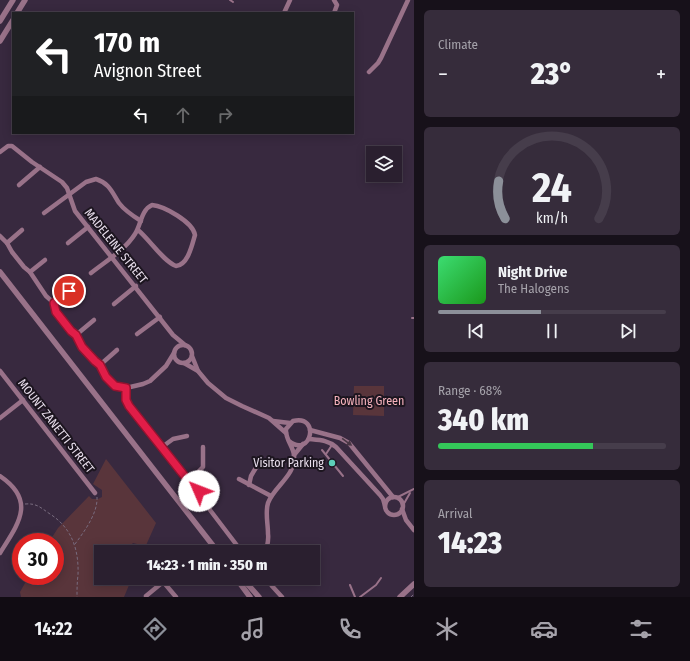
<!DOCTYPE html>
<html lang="en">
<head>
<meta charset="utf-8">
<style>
	:root { --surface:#2a1f2f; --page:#362c3b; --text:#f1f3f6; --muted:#a5a2aa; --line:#463d4b; --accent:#8c9099 }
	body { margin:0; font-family:"Fira Sans Condensed",sans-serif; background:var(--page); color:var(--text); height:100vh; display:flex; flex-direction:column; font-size:15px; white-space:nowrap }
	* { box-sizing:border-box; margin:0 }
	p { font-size:13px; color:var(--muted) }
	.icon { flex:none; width:22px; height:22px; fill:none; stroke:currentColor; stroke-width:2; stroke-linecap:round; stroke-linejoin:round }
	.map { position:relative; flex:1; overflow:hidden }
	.sheet { display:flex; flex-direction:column; gap:10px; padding:10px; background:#17111a; width:276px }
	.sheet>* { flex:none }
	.top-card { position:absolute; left:12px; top:12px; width:342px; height:122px; border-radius:0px; box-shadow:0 2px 10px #0003,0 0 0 1px var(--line); background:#202124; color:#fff; overflow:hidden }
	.controls { position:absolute; left:366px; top:146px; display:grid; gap:8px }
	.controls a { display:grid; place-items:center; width:36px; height:36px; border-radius:0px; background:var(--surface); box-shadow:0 2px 10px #0003,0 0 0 1px var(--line); font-size:20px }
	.speed { position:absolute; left:12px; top:533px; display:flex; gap:8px; font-size:20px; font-weight:700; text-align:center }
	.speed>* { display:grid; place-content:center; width:52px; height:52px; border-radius:50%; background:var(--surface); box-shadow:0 2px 10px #0003,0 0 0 1px var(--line); line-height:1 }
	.speed .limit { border:6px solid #d22; background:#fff; color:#111 }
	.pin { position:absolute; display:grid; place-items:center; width:34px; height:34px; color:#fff; margin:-17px; border:2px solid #fff; border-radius:50%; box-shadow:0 1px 4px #0007 }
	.me { position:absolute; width:44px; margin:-22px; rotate:314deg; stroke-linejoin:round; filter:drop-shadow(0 0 3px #0008) }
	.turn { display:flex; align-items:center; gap:14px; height:84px; padding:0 16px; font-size:18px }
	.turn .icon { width:52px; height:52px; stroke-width:2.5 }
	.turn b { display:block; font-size:28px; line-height:34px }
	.lanes { display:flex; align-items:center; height:38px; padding:0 16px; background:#0003; justify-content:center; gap:20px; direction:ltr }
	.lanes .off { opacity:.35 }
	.big { font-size:30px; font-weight:800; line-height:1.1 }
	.sheet .card { flex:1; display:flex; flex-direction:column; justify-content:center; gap:6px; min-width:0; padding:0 14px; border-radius:6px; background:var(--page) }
	.sheet .dial { align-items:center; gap:0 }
	.dial svg { height:104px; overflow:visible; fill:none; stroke:var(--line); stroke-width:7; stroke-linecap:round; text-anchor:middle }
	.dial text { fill:var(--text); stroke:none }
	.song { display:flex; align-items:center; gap:12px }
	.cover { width:48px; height:48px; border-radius:6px; background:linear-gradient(135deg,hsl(140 70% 55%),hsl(120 70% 35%)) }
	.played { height:4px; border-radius:2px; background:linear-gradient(90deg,var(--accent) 45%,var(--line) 45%) }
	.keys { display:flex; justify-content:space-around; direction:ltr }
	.heat { display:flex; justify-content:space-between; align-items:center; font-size:22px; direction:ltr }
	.charge { height:6px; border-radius:3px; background:linear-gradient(90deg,#34c759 68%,var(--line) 0) }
	.trip { position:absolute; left:94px; top:545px; width:226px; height:40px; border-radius:0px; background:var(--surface); box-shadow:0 2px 10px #0003,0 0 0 1px var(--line); font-weight:800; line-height:40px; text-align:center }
	.tabs { display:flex; height:64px; justify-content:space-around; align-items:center; background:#110c13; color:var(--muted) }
	.tabs .icon { width:28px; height:28px }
	.tabs .current { color:var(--accent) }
	.tabs b { font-size:18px; color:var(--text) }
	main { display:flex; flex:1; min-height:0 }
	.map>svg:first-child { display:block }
</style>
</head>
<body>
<main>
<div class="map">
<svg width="414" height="597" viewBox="0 0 414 597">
	<rect width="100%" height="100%" fill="#38293f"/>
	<g fill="#59353b">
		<polygon points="354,386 384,386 384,416 353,415"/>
		<polygon points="106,459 156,523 143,552 137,544 133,543 130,546 128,552 101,552 101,578 132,578 124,597 21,597 20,592 29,576 55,576 55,542 49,542 58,528 89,496 92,499 98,499 102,497 102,490 93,484"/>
	</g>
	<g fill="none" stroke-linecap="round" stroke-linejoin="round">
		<g stroke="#796c7f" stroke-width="1" stroke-dasharray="3 2" stroke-linecap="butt">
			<path d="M25,504C37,503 41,508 50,514C72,528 79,550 78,575C77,583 77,590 77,597"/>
			<path d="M75,544C84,532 98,513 97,497"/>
			<polyline points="411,597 414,594"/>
		</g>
		<g stroke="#997289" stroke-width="2">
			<polyline points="230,0 233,2"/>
			<polyline points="412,318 414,318"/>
			<polyline points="322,450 343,476"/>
			<polyline points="326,454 332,445"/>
			<polyline points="396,498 414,489"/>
			<polyline points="402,507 410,493"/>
			<polyline points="350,585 355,597"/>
			<polyline points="360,597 376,585 381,578"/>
		</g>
		<g stroke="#997289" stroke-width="4.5">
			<polyline points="334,0 337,5 334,13"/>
			<polyline points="284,13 290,0"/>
			<polyline points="369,72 378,63 381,58 408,0"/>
			<polyline points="0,152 8,146 12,146 32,162 62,182 67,188 75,211 173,335 185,345"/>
			<polyline points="19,185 40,167"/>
			<path d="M44,213L86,182L96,179C109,183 112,192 119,203C125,211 133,216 141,221"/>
			<polyline points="0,236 7,243 12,252 24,267 30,272 46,296 54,303 56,312 71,331 76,335 82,347 95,361 100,365 106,377 115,386 126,388 143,384 150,381 166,366 174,353"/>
			<polyline points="7,243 22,230"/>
			<polyline points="68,243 88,227"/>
			<polyline points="30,272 45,260"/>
			<path d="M91,273C106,261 125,250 135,234C141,225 141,210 152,205C164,206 193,222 195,235C192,245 188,265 176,266C163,261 150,240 138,230"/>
			<polyline points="54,303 69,291"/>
			<polyline points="114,304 136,286"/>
			<polyline points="137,334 160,317"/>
			<polyline points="76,335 94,320"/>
			<circle cx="183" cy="354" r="9"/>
			<polyline points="192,356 198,371"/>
			<polyline points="184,363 198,371 208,383 226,398 242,406 269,418 286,433"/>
			<polyline points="100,365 117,350"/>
			<polyline points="0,371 95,493"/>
			<polyline points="126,388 126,400 129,406 187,479 197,487 210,510 242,552"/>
			<polyline points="0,418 23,400"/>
			<polyline points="273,421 290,423"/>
			<polyline points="310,430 340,438 349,443 393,497"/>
			<path d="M309,439C320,440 328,440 336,447L380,495L383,499L385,506"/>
			<polyline points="162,447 173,439 187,436"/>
			<polyline points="294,455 303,444"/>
			<path d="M0,476C37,501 18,524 0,553"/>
			<polyline points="239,479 271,496"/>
			<polyline points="189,481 203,467 203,447"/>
			<polyline points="249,485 251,476 257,466"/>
			<circle cx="394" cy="506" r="9"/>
			<polyline points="402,509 406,520 414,530"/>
			<polyline points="137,548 140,552"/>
			<path d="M266,552C267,546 269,540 268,534C268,523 265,513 268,503C274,486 296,476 294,455C293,446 285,439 286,429L293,421C321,414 311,459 289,441"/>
			<polyline points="160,578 176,597"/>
			<polyline points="267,578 272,586 282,597"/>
			<polyline points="146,596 163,582"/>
		</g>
		<g stroke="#997289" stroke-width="5.5">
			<polyline points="17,13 25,0"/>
			<polyline points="0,21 13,0"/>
			<polyline points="0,41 13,20"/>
			<polyline points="0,272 218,552"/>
			<polyline points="236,578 250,597"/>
			<polyline points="242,578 259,597"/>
			<polyline points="400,597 414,584"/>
		</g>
	</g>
	<defs><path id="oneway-solid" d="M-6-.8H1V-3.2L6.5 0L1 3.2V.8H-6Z"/></defs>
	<use fill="#483644" href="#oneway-solid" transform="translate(347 442) rotate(36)"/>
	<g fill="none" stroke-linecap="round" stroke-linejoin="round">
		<g stroke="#92132f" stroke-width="10">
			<polyline id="route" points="69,291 54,303 56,312 71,331 76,335 82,347 95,361 100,365 106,377 115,386 126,388 126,400 129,406 187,479 195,484 199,491"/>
		</g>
		<use href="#route" stroke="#e11d48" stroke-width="7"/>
	</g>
	<circle fill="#5dceb9" stroke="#1c151f" stroke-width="1.5" cx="332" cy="463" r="4"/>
	<g text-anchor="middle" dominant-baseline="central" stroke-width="4" stroke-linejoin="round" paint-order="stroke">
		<g font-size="12" fill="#e9dfed" stroke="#1c151f">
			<text transform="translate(116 246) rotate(51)">MADELEINE STREET</text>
			<text transform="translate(56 426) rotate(52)">MOUNT ZANETTI STREET</text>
		</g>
		<g font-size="12" fill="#f6b2bc" stroke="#1c151f">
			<text x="369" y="401">Bowling Green</text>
		</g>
		<g font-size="12" fill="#e9dfed" stroke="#1c151f" text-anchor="end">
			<text x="324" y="463">Visitor Parking</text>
		</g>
	</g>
</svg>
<div class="controls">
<a><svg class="icon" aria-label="layers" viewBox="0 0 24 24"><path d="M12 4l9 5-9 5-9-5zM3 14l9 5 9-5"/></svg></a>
</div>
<div class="speed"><div class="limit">30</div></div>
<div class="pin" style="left:69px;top:291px;background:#d93025"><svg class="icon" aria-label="arrive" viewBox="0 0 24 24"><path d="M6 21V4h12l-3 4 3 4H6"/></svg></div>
<svg class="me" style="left:199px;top:491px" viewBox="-20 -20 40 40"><circle r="19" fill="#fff"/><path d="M0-13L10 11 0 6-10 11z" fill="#e11d48"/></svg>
<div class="trip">14:23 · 1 min · 350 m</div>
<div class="top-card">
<div class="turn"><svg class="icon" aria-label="left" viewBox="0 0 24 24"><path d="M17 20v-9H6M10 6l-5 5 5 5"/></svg><div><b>170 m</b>Avignon Street</div></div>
<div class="lanes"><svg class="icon" aria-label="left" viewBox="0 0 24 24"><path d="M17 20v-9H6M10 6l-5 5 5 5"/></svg><svg class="icon off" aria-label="ahead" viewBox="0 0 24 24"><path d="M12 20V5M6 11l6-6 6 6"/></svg><svg class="icon off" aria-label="right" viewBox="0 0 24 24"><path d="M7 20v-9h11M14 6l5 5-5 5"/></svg></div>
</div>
</div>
<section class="sheet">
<div class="card"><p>Climate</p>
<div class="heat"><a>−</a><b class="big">23°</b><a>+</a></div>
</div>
<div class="card dial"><svg viewBox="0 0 100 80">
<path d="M14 69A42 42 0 1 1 86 69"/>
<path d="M14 69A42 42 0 0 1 9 40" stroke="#8c9099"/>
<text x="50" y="56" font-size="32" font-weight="700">24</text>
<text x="50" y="72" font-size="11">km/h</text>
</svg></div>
<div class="card">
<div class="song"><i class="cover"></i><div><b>Night Drive</b><p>The Halogens</p></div></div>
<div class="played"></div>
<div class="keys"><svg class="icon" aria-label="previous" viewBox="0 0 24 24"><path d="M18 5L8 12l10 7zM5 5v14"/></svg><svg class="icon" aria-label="pause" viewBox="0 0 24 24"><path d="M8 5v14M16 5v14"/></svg><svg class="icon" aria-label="next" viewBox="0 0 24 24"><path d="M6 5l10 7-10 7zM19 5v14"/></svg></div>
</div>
<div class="card"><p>Range · 68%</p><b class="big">340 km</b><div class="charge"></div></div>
<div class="card"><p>Arrival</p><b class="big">14:23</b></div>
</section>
</main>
<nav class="tabs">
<b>14:22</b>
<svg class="icon current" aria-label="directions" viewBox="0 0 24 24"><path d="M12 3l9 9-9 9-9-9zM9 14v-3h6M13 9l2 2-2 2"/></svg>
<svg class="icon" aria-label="music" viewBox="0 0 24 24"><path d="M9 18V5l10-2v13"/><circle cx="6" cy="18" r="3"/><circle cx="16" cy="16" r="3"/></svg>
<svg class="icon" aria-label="phone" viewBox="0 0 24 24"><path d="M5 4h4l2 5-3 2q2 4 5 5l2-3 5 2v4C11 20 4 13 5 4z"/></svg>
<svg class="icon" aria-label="climate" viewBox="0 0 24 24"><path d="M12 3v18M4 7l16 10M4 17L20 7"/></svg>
<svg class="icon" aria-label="car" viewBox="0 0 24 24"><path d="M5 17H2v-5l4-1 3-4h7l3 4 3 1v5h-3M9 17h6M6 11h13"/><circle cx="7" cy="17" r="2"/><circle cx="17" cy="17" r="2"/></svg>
<svg class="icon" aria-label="filters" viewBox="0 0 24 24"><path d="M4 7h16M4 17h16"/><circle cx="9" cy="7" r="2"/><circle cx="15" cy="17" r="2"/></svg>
</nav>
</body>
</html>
